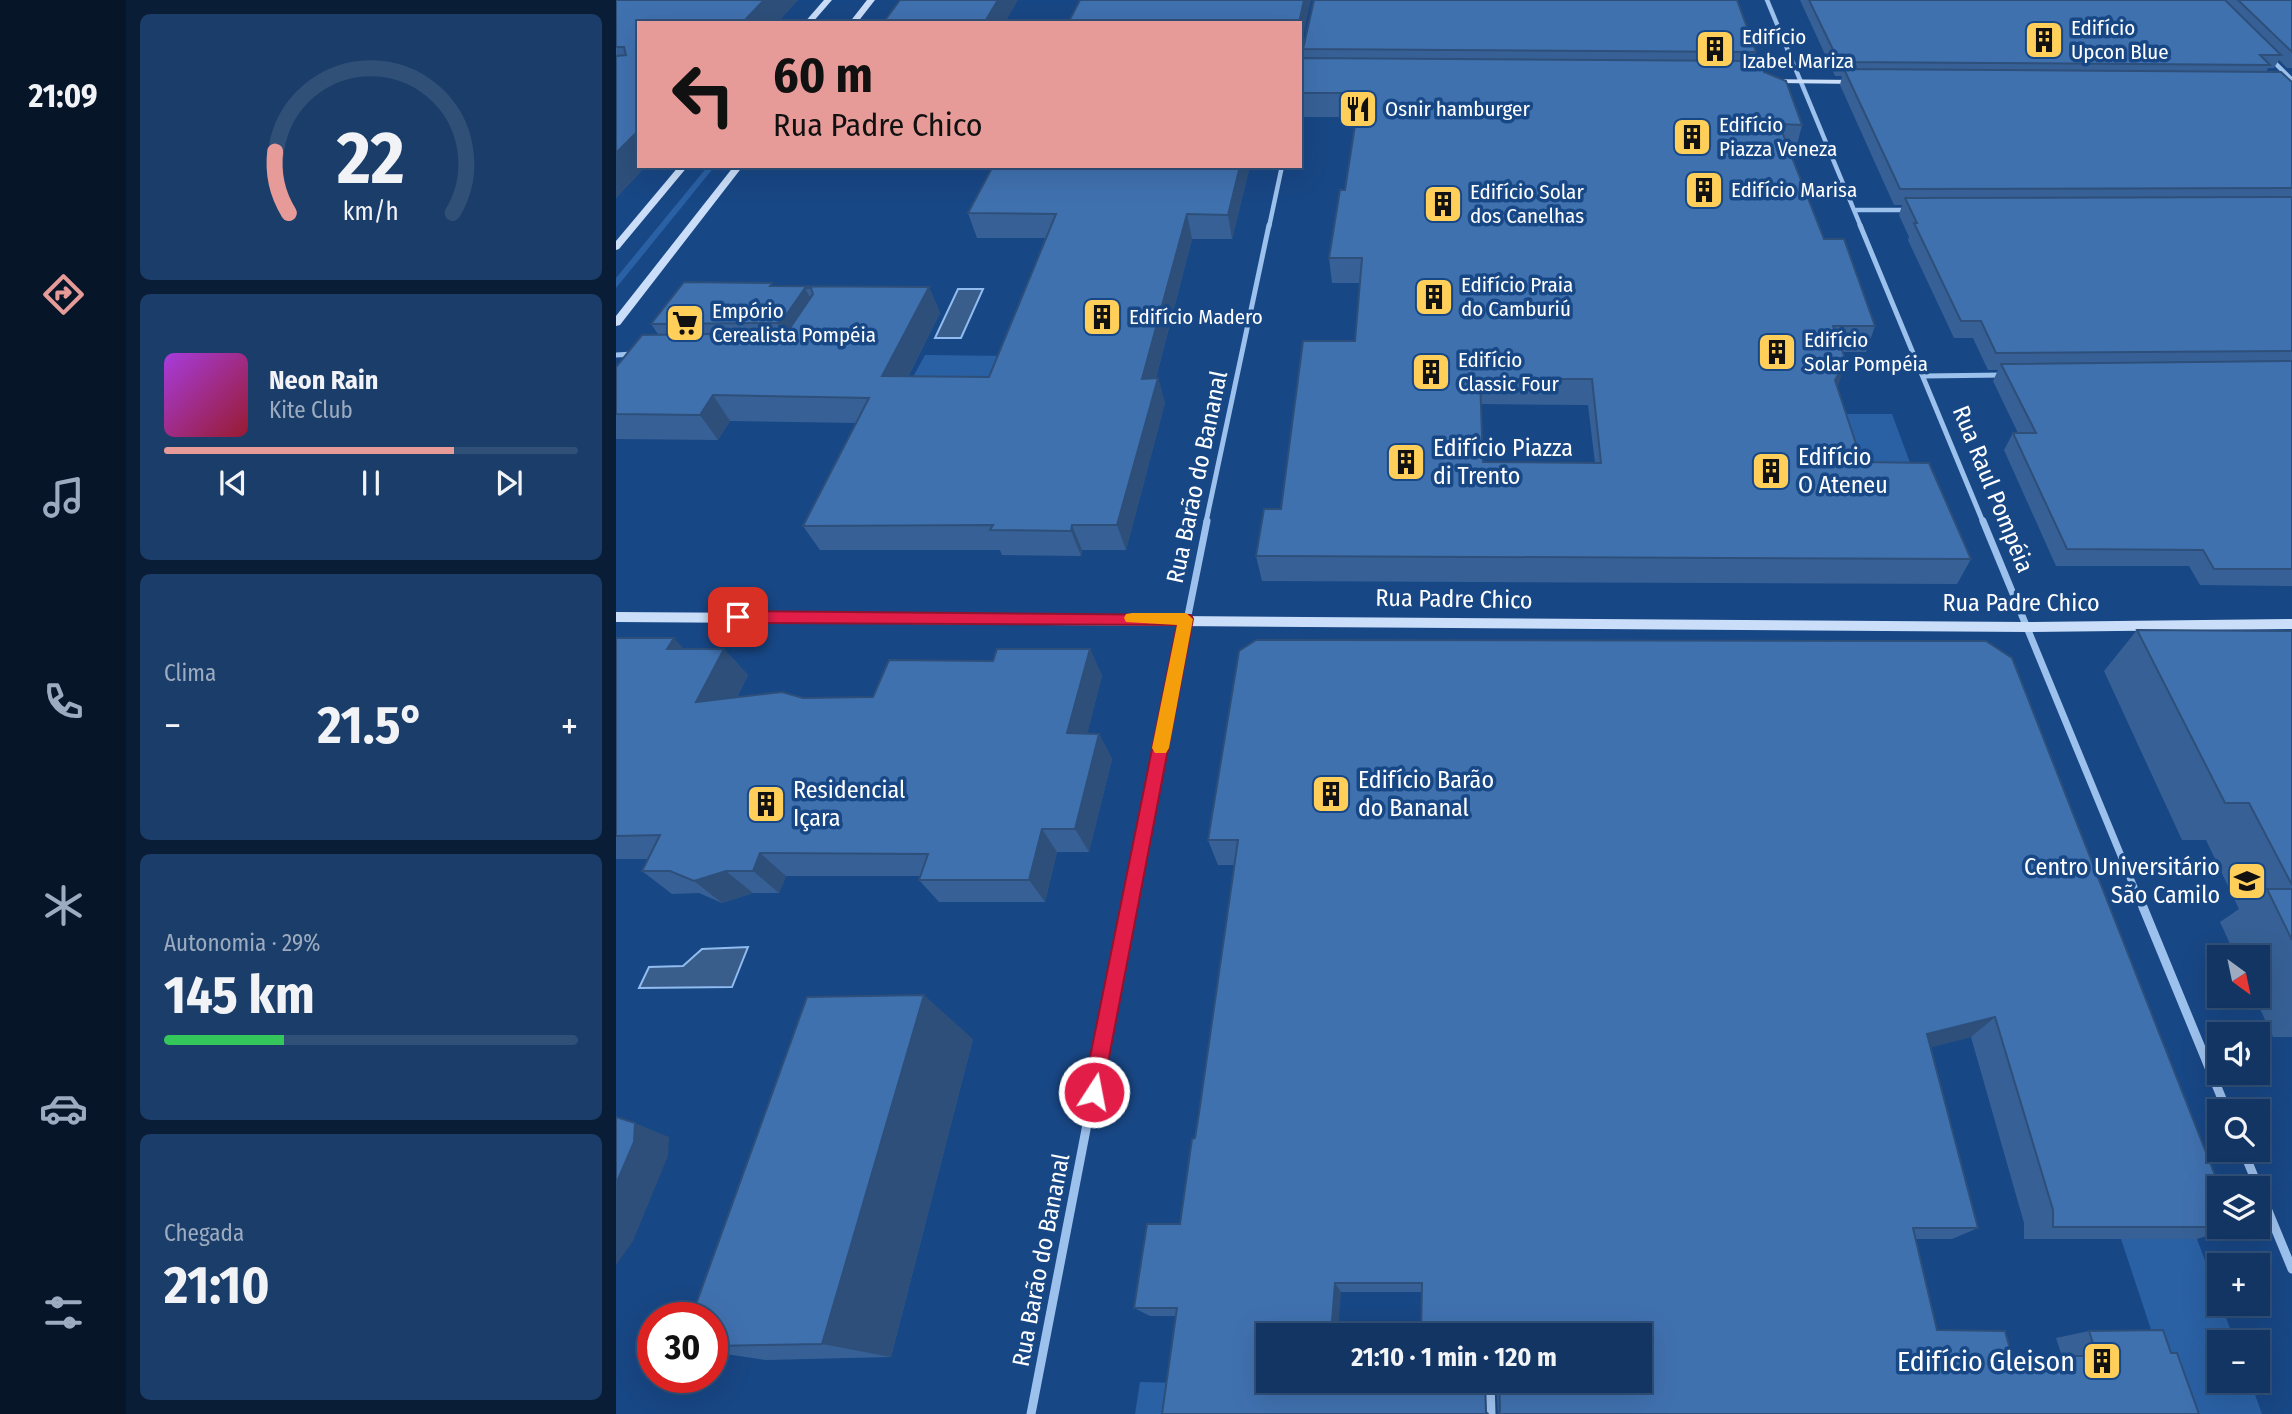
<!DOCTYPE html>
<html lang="pt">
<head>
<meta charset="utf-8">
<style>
	:root { --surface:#123564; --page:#1b3d6a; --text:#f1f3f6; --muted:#9cabbf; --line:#315078; --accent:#e69b98 }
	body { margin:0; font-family:"Fira Sans Condensed",sans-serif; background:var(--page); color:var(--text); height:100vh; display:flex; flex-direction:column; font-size:26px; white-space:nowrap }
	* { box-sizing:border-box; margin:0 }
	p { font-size:23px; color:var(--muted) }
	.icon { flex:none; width:38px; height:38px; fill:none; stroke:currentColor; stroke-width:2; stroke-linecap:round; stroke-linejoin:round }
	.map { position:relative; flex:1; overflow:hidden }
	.details { display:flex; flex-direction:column; gap:14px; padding:14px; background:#0a1d37; width:490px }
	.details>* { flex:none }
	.guide { position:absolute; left:21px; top:21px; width:665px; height:147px; border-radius:0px; box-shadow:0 7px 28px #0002,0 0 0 2px var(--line); background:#e69b98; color:#111; overflow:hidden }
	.needle { width:46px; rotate:147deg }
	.tools { position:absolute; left:1591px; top:945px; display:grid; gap:14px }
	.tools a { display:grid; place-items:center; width:63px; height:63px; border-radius:0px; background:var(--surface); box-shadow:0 7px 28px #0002,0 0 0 2px var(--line); font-size:35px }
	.speed { position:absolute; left:21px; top:1302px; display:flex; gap:14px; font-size:35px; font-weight:700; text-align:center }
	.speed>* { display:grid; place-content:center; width:91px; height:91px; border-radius:50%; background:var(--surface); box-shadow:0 7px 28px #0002,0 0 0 2px var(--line); line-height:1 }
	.speed .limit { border:10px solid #d22; background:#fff; color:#111 }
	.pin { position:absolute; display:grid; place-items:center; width:60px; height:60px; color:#fff; margin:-30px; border-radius:14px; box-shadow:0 4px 10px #0006 }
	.me { position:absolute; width:77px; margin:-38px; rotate:11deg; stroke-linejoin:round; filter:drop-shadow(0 0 5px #0008) }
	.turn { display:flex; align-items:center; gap:24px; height:147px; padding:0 21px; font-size:32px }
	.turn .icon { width:91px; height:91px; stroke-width:2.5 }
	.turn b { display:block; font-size:49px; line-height:60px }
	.big { font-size:52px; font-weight:700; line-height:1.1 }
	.details .widget { flex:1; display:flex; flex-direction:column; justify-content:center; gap:10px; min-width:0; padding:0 24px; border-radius:10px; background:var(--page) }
	.details .dial { align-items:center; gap:0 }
	.dial svg { height:182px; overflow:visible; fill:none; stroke:var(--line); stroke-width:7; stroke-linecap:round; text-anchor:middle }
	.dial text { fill:var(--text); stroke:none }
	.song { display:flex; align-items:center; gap:21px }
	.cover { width:84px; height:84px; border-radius:10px; background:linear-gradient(135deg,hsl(280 70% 55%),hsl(350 70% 35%)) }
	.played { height:7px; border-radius:4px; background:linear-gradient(90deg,var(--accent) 70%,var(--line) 70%) }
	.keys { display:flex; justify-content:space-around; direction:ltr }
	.heat { display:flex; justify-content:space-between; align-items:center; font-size:38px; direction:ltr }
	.charge { height:10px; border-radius:5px; background:linear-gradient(90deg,#34c759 29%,var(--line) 0) }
	.trip { position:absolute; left:640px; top:1323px; width:396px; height:70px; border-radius:0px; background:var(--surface); box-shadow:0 7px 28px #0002,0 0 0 2px var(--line); font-weight:700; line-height:70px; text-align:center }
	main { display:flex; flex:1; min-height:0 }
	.dock { display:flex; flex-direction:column; width:126px; justify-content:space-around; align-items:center; background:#071528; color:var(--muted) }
	.dock .icon { width:49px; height:49px }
	.dock .selected { color:var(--accent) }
	.dock b { font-size:32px; color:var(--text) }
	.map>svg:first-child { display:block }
</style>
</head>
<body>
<main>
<nav class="dock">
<b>21:09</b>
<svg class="icon selected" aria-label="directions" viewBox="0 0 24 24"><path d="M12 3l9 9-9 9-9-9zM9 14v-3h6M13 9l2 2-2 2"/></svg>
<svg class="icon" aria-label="music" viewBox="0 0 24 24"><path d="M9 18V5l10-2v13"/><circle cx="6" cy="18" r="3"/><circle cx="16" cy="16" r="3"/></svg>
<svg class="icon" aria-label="phone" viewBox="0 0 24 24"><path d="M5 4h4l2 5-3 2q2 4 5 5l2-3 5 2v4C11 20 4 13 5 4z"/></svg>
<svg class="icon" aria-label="climate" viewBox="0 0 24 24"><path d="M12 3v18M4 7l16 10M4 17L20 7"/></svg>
<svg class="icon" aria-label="car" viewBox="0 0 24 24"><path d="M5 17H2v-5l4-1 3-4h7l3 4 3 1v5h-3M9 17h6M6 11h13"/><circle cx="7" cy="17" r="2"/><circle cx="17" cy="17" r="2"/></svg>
<svg class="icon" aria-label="filters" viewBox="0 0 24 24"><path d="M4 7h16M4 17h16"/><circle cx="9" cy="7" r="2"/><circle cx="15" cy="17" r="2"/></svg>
</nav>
<section class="details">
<div class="widget dial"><svg viewBox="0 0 100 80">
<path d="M14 69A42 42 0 1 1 86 69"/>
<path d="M14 69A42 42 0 0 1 8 42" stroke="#e69b98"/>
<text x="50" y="56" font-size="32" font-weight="700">22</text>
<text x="50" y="72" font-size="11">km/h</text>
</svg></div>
<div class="widget">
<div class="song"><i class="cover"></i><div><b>Neon Rain</b><p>Kite Club</p></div></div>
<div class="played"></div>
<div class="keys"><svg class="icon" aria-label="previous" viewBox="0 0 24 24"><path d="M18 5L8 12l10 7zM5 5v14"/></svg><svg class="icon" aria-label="pause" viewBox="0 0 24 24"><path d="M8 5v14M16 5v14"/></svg><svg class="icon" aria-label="next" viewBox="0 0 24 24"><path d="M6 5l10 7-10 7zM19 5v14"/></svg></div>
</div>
<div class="widget"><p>Clima</p>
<div class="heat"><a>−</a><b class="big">21.5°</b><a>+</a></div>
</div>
<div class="widget"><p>Autonomia · 29%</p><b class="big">145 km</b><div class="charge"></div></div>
<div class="widget"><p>Chegada</p><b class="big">21:10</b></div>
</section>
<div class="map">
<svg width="1676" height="1414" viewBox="0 0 1676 1414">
	<rect width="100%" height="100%" fill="#184785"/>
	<g fill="#2a61a4">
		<polygon points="92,166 99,166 0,288 0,278"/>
		<polygon points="309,355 391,356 375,391 290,390"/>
		<polygon points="1220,414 1276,414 1312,511 1251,511"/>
		<polygon points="1505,1239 1581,1239 1619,1342 1603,1342 1603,1381 1634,1381 1646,1414 1563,1414"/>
		<polygon points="524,1382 566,1383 562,1414 519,1414"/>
	</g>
	<g fill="#3a5e8c" stroke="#90bcef" stroke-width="2">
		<polygon points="342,289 367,289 345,338 319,338"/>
		<polygon points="132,947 116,987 23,988 33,967 67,966 86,949"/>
	</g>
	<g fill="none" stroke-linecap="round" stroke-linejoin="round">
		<g stroke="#9dc1ed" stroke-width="4.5">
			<polyline points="1151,0 1245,227"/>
			<polyline points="1654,58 1676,80"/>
			<polyline points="1240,210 1294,210"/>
			<polyline points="653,227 666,166"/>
		</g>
		<g stroke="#9dc1ed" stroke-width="5">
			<polyline points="1244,225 1367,522"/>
			<polyline points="0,355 17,354"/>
			<polyline points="1308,376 1388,375"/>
			<polyline points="590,522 653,225"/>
		</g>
		<g stroke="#9dc1ed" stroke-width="7">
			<polyline points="1367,521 1527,909"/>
			<polyline points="513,909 591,521"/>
		</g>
		<g stroke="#9dc1ed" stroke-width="9">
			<polyline points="1527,907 1611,1111"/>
			<polyline points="1627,1150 1676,1269"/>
			<polyline points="874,1381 875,1414"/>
			<polyline points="415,1414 513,907"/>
		</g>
		<g fill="#cadef9" fill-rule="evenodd">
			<polygon points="208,0 216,0 196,23 188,23"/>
			<polygon points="251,0 259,0 241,23 233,23"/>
			<polygon points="1148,79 1243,80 1247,82 1243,84 1151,83 1147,81"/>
			<polygon points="63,166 72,166 3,249 0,250 0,241"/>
			<polygon points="118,166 127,166 4,325 0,326 0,316"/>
			<polygon points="0,612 1411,622 1676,619 1676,629 1411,632 0,622"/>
		</g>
	</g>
	<g fill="#376196" fill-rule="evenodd">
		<polygon points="0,0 182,0 161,23 23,23 23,166 30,166 0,198"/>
		<polygon points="1184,0 1676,0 1676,68 1671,68 1663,60 1658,68 1652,68 1650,72 1676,82 1676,586 1584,585 1573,566 1440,566 1388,450 1397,433 1402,433 1377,381 1382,370 1372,370 1357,338 1338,338 1292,240 1293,237 1283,215 1286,205 1278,205 1224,85 1226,76 1219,76"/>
		<path d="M687,49L1140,52L1138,61L1148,72L1186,125L1180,149H1172L1208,239L1259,326L1250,352H1227L1221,387L1246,462L1355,559L1341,584L646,581L640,556L665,509L739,341L744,283H716L713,258L729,190L740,117H684V58H688ZM865,404L972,405L979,463L867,462Z"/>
		<polygon points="634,166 616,239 576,239 540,378 542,378 549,403 510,550 466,550 465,556 386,555 384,550 204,550 187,526 241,423 114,421 102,440 0,439 0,367 42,334 35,324 158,286 313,287 324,313 292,377 373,377 430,238 361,238 352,213"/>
		<polygon points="1521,630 1676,631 1676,1037 1657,1037 1638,996 1642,996 1642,957 1620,957 1604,922 1623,909 1590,840 1566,840 1488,671"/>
		<polygon points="0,638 68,649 108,649 132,675 121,697 257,697 377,661 474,649 486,676 471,734 483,734 496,759 473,852 441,852 429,902 323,902 303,880 305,876 170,876 163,893 137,893 106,903 83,893 56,894 26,871 32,859 0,859"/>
		<polygon points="1370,641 1619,1227 1581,1239 1408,1239 1408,1223 1355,1037 1315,1047 1362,1228 1336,1239 1300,1239 1321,1330 1396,1356 1446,1356 1440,1338 1473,1331 1555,1353 882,1414 880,1381 1024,1381 806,1292 725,1292 546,1414 560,1316 534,1316 518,1308 564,1224 583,1113 618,865 602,865 592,840"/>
		<polygon points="357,1039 275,1357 150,1360 96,1352 96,1318"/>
	</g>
	<g fill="#2d4f7a">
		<polygon points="148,0 182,0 161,23 130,23 129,20"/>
		<polygon points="382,0 402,0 389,23 368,23"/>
		<polygon points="688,0 695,0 684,51 684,23 683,23"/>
		<polygon points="23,130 23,166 30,166 0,198 0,153"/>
		<polygon points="624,166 634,166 616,239 612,215"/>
		<polygon points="571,214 576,239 533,404 526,379"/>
		<polygon points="313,287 324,313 279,402 266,376"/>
		<polygon points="189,288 203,314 176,348 161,323"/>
		<polygon points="1230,361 1222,386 1219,380"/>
		<polygon points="542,378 549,403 510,550 501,525"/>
		<polygon points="97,395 114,421 102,440 84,415"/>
		<polygon points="456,525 466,550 465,556 455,531"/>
		<polygon points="58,638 83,665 51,649"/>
		<polygon points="108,649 132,675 105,727 80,702"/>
		<polygon points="474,649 486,676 465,759 451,733"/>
		<polygon points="483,734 496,759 473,852 459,829"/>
		<polygon points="426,829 441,852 429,902 413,880"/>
		<polygon points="144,853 170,876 163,893 137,871"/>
		<polygon points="110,871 137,893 106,903 78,881"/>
		<polygon points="308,995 357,1039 275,1357 206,1344"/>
		<polygon points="1379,1017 1355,1037 1291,1054 1311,1034"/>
		<polygon points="19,1123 53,1137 52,1156 17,1241 0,1265 0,1184"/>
		<polygon points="719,1283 725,1292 722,1335 715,1335"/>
	</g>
	<g fill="#4071af" stroke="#2d4f7a" stroke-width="2" fill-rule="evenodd">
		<polygon points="0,0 148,0 129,20 114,20 111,23 23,23 23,130 0,153 0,56 10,55 8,47 0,47"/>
		<polygon points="284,0 382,0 368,23 267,23"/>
		<polygon points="464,0 688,0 683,23 452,23"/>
		<polygon points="698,0 1121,0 1140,52 687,49"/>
		<polygon points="1193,0 1609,0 1665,55 1644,55 1654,65 1223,62"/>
		<polygon points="1622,0 1676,0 1676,52"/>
		<path d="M684,58L1144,61L1148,72L1170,81L1186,125L1163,124L1208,239H1228L1259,326H1217L1230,361L1219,380L1246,462L1313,463L1355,559L640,556L648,509H665L687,341H739L746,258H713L724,190H729L744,93H684ZM864,379H976L985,463L867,462Z"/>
		<polygon points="1228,69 1665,72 1676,82 1676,188 1284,189"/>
		<polygon points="377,166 624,166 612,215 571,214 526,379 542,378 501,525 456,525 455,531 374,530 377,525 187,526 253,398 97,395 84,415 0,414 0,367 26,335 164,333 174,328 197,294 195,288 189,288 166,321 161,323 35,324 68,282 156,283 154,286 313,287 266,376 373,377 440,214 352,213"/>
		<polygon points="1676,197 1676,351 1380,353 1365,321 1345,321 1298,223 1301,223 1289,198"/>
		<polygon points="1676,361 1676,569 1598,569 1587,550 1451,549 1397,433 1420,433 1385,364"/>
		<polygon points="1521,630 1676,631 1676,885 1633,803 1609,803"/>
		<polygon points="0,638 58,638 51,649 108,649 80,702 166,692 187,698 257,697 273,660 377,661 381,649 474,649 451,733 483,734 459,829 426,829 413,880 303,880 312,854 144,853 137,871 110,871 78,881 54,871 26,871 44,835 0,836"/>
		<polygon points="640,640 1370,641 1396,658 1604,1188 1603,1188 1603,1227 1619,1227 1437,1227 1437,1210 1379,1017 1311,1034 1362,1228 1297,1228 1321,1330 1389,1331 1396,1356 1481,1356 1473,1331 1547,1330 1555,1353 1561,1353 1583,1414 882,1414 884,1411 883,1381 1024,1381 1024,1335 805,1335 806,1283 719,1283 715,1335 653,1335 653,1381 869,1381 870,1412 872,1414 546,1414 561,1308 518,1308 531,1224 564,1224 576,1139 579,1138 583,1113 622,840 592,840 623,651"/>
		<polygon points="1651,889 1676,889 1676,940"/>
		<polygon points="308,995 206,1344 96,1346 96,1318 75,1318 191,997"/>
		<polygon points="0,1117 19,1123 18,1142 0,1184"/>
	</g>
	<polygon fill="#e11d48" stroke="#92132f" stroke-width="2" points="122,611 575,615 577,619 485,1099 478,1102 470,1099 467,1092 561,625 122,623 114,617"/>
	<polygon fill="#f59e0b" points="516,613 570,613 577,619 553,748 550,753 539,753 536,748 561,625 510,622 508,618 510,614"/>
	<defs>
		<g id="building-square" transform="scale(2.0125)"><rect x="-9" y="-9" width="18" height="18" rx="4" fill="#ffcf59" stroke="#184785"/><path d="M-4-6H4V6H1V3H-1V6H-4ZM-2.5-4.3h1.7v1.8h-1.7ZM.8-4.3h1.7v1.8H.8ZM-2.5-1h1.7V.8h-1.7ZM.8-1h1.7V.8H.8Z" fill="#111"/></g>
		<g id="restaurant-square" transform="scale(2.0125)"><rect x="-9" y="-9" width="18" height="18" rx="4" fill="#ffcf59" stroke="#184785"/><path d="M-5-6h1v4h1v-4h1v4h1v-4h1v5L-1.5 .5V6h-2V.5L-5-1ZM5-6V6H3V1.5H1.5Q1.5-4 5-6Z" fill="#111"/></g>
		<g id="supermarket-square" transform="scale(2.0125)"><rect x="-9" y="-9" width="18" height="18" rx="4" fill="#ffcf59" stroke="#184785"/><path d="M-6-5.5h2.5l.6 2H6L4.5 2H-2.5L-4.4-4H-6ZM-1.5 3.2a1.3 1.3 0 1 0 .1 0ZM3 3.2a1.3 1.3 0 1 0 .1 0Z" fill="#111"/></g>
		<g id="university-square" transform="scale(2.0125)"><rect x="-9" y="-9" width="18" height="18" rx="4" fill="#ffcf59" stroke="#184785"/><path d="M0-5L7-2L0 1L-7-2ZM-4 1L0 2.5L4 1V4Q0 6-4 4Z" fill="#111"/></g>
	</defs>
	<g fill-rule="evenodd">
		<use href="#building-square" x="1428" y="40"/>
		<use href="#building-square" x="1099" y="49"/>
		<use href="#restaurant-square" x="742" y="109"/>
		<use href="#building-square" x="1076" y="137"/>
		<use href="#building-square" x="1088" y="190"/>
		<use href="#building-square" x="827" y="204"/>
		<use href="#building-square" x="818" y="297"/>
		<use href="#building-square" x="486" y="317"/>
		<use href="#supermarket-square" x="69" y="323"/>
		<use href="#building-square" x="1161" y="352"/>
		<use href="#building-square" x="815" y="372"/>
		<use href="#building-square" x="790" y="462"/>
		<use href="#building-square" x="1155" y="471"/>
		<use href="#building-square" x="715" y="794"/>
		<use href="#building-square" x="150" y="804"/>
		<use href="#university-square" x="1631" y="881"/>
		<use href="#building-square" x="1486" y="1361"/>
	</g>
	<g text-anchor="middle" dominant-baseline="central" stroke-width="7" stroke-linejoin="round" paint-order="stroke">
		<g font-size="21" fill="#fff" stroke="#184785" text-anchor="start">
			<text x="1455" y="28">Edifício<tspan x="1455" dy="24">Upcon Blue</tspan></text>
			<text x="1126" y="37">Edifício<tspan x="1126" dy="24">Izabel Mariza</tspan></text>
			<text x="769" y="109">Osnir hamburger</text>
			<text x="1103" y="125">Edifício<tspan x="1103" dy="24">Piazza Veneza</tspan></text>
			<text x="1115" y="190">Edifício Marisa</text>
			<text x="854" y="192">Edifício Solar<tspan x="854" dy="24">dos Canelhas</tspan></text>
			<text x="845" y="285">Edifício Praia<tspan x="845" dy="24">do Camburiú</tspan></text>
			<text x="96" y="311">Empório<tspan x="96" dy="24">Cerealista Pompéia</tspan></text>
			<text x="513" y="317">Edifício Madero</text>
			<text x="1188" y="340">Edifício<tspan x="1188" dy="24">Solar Pompéia</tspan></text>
			<text x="842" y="360">Edifício<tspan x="842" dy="24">Classic Four</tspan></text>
		</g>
		<g font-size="24" fill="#fff" stroke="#184785" text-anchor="start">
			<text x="817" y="448">Edifício Piazza<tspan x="817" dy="28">di Trento</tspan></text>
			<text x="1182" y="457">Edifício<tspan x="1182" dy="28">O Ateneu</tspan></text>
			<text x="742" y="780">Edifício Barão<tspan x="742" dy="28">do Bananal</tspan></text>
			<text x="177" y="790">Residencial<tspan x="177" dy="28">Içara</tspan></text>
			<text x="1604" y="867" text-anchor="end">Centro Universitário<tspan x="1604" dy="28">São Camilo</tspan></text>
		</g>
		<g font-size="24" fill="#fff" stroke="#184785">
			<text transform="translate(581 477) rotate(-78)">Rua Barão do Bananal</text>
			<text transform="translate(1377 489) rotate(68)">Rua Raul Pompéia</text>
			<text transform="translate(838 599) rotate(1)">Rua Padre Chico</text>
			<text x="1405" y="603">Rua Padre Chico</text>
			<text transform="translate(425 1260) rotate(-79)">Rua Barão do Bananal</text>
		</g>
		<g font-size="28" fill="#fff" stroke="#184785" text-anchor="end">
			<text x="1459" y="1361">Edifício Gleison</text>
		</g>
	</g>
</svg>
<div class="tools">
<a><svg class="needle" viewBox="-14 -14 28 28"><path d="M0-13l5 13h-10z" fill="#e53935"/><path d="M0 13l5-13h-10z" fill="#9cabbf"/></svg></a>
<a><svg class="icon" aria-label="sound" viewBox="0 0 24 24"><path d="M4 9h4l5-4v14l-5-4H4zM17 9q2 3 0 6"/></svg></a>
<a><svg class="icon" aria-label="search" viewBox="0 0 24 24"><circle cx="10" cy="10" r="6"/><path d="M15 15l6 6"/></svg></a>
<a><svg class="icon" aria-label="layers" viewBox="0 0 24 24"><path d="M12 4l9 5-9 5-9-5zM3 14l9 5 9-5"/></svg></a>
<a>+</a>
<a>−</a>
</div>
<div class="speed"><div class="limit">30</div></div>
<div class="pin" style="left:122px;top:617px;background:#d93025"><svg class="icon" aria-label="arrive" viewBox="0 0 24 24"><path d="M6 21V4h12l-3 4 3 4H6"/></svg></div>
<svg class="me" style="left:478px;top:1092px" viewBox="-20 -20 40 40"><circle r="17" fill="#e11d48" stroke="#fff" stroke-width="3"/><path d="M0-11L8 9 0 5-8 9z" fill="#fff"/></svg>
<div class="trip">21:10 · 1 min · 120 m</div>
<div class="guide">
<div class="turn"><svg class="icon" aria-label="left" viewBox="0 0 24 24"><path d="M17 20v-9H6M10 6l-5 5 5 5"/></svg><div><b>60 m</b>Rua Padre Chico</div></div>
</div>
</div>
</main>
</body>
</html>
